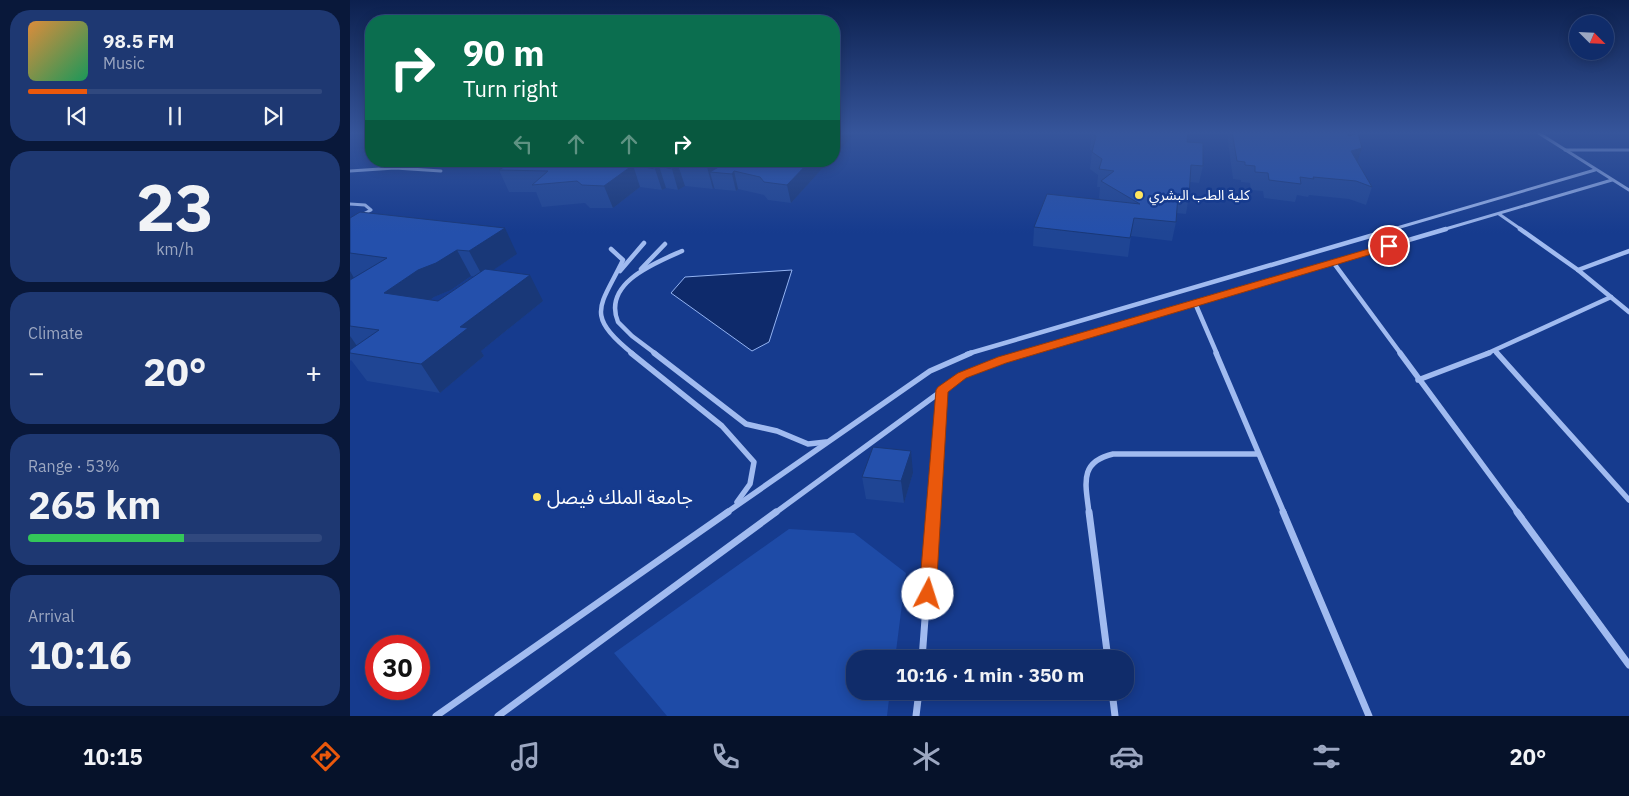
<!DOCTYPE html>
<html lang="en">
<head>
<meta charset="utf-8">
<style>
	:root { --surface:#102c6a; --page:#1e3872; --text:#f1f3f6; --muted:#9ca7c1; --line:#30487e; --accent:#ea580c }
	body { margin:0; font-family:"IBM Plex Sans","Noto Sans Arabic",sans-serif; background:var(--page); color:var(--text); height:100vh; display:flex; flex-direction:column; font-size:19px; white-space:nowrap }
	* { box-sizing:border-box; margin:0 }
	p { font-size:16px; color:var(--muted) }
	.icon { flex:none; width:28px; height:28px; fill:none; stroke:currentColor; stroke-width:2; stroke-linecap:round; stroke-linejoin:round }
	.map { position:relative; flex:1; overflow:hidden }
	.details { display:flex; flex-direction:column; gap:10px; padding:10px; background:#09183a; width:350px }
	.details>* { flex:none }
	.hud { position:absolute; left:15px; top:15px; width:475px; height:152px; border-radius:20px; box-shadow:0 2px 12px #0003,0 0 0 1px var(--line); background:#0b6e4f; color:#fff; overflow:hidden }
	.needle { width:32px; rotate:114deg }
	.fabs { position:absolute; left:1219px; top:15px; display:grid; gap:10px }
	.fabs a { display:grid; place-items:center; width:45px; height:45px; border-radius:50%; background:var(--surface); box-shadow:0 2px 12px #0003,0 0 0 1px var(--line); font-size:25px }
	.speed { position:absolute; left:15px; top:635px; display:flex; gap:10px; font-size:25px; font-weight:700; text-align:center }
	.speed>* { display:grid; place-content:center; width:65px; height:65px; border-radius:50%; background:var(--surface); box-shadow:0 2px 12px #0003,0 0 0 1px var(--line); line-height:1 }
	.speed .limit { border:8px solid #d22; background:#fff; color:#111 }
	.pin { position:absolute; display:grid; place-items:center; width:42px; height:42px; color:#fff; margin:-21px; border:2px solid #fff; border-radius:50%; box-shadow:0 1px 5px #0007 }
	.me { position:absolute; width:55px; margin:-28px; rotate:5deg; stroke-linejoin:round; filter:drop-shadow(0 0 4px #0008) }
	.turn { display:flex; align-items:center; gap:18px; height:105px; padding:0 15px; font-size:22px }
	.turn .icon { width:65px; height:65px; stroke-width:2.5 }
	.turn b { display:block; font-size:35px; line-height:42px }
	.lanes { display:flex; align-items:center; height:48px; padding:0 15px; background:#0003; justify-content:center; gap:25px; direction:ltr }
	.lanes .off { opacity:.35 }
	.big { font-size:38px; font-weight:700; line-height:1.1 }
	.details .widget { flex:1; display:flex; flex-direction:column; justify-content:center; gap:8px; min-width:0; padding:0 18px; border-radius:20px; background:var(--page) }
	.details .dial { align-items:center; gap:0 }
	.dial b { font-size:65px; line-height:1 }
	.song { display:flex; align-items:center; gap:15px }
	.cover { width:60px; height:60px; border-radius:8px; background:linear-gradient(135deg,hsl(30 70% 55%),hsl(150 70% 35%)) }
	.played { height:5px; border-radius:2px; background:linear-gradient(90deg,var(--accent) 20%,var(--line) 20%) }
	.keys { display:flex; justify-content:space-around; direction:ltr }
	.heat { display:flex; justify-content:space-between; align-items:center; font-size:28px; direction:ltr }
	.charge { height:8px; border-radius:4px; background:linear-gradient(90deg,#34c759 53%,var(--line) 0) }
	.trip { position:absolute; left:496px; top:650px; width:288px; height:50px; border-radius:20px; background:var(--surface); box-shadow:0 2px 12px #0003,0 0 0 1px var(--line); font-weight:700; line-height:50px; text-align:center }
	.tab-bar { display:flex; height:80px; justify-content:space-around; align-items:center; background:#06122a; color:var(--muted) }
	.tab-bar .icon { width:35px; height:35px }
	.tab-bar .selected { color:var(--accent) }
	.tab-bar b { font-size:22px; color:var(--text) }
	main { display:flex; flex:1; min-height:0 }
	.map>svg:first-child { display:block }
</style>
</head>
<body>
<main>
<section class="details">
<div class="widget">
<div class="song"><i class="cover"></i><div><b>98.5 FM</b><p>Music</p></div></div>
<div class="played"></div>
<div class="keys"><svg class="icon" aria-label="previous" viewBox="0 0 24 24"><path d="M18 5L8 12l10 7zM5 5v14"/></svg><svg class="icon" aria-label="pause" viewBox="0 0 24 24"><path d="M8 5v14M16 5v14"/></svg><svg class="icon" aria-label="next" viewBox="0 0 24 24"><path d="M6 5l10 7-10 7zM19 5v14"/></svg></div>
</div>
<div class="widget dial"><b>23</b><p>km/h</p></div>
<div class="widget"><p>Climate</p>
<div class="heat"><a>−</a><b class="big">20°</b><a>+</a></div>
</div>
<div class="widget"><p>Range · 53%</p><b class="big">265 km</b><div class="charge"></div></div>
<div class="widget"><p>Arrival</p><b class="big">10:16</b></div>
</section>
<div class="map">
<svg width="1279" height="716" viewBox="0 0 1279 716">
	<rect width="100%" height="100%" fill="#163b8e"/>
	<polygon fill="#1e4ba7" points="439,529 504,533 556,573 545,659 505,659 505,691 540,691 537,716 317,716 264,653"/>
	<polygon fill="#0e2a6b" stroke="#93b3f2" points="442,270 419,342 402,351 321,293 335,277"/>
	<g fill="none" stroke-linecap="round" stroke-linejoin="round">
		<g stroke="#a1bbf0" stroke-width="3">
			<polyline points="1187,132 1279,190"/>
			<polyline points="1215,150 1279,150"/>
			<polyline points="0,171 45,168 91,171"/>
			<polyline points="0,204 15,205 21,210 0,221"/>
			<polyline points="1149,214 1172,230"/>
			<polyline points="1040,230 1245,170"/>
			<polyline points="1092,230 1262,180"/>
		</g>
		<g stroke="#a1bbf0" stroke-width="4.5">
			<polyline points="1170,229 1228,270 1279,312"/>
			<path d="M261,249L273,260C250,308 234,314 283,354"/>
			<polyline points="983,262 1051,354"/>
			<polyline points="291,269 315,244"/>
			<polyline points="1228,270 1279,251"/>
			<polyline points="270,271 294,243"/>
			<polyline points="845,303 867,354"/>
			<polyline points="1145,351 1148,354"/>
			<path d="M306,354L282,336L268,322C252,283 305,263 332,251"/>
			<polyline points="617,354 1044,229"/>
			<polyline points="671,354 1096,229"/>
			<polyline points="1136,354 1261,297"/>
		</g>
		<g stroke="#a1bbf0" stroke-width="5.5">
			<polyline points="281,353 372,426 404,462 400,484 387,502"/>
			<polyline points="304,353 396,424 427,431 458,444 476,442"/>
			<polyline points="866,353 934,513"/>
			<polyline points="1050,353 1168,513"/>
			<polyline points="1147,353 1279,500"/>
			<polyline points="1068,380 1139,353"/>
			<polyline points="376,513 580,371 621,353"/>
			<polyline points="425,513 612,376 675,353"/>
			<polyline points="583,513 592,390"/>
			<path d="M739,513C736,485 728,462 763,454H908"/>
		</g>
		<g stroke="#a1bbf0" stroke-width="7">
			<polyline points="739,512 758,659"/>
			<polyline points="933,512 1019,716"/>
			<polyline points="1167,512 1279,665"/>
			<polyline points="572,659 583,512"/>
			<polyline points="762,691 765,716"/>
			<polyline points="86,716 378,512"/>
			<polyline points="148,716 426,512"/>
			<polyline points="566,716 569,691"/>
		</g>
	</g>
	<g fill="#1f4594" fill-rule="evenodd">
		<polygon points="742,132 837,142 853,166 849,183 840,182 839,196 836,214 826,213 826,222 822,241 781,236 778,257 683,246 684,227 751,200 749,198 750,187 747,187 748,175 740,169 742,151 740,149"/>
		<polygon points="878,132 997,132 1007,162 1022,187 1016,205 999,199 959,195 958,197 947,195 945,202 914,198 913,191 901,190 900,183 891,182 891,180 883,179 878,142"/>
		<polygon points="163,161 479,161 441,203 418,200 414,195 388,189 386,191 365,189 364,187 363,189 335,186 328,190 316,188 312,190 290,187 263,208 240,208 235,203 192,207 186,192 159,192 149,170"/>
		<path d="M0,218L167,254L143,270L193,301L131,351L134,356L90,393L17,381L1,360L0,361ZM121,276H124L88,301L80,300L84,297L101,290Z"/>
		<polygon points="563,473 554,503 516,499 512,477"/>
	</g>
	<g fill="#193878">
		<polygon points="488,132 505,133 484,156 484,137"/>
		<polygon points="1012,148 1006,165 1001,151"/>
		<polygon points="363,161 389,161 360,172 364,187 363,189 357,167"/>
		<polygon points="460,161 479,161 441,203 437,185"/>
		<polygon points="283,165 290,187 263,208 254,186"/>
		<polygon points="328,165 335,186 328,190 322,169"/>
		<polygon points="309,166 316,188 312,190 305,169"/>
		<polygon points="384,171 388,189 386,191 382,174"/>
		<polygon points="155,228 167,254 133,277 119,251"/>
		<polygon points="107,250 121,276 101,290 84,297 52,321 34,293 68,270"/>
		<polygon points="0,271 4,278 0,280"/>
		<polygon points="180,275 193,301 131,351 134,356 90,393 71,364 110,327"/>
		<polygon points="0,336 12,353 0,353"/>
		<polygon points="561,451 563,473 554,503 551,481"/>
	</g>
	<g fill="#2450ac" stroke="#193878">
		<polygon points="484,132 488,132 484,137"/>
		<polygon points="742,132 838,132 837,142 853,143 853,166 841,165 839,196 828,195 826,222 784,218 780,238 684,227 697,194 790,204 751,181 764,171 749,169 752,159 742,152 746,136 741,133"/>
		<polygon points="882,132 997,132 999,136 1008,133 1012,148 1001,151 1022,187 1006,181 963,177 964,179 950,177 951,184 919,180 918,173 905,172 905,166 895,165 895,162 887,161"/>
		<polygon points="163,161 363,161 357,167 328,165 322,169 309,166 305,169 283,165 254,186 232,185 227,181 182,185 198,171 149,170"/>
		<polygon points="379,161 460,161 437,185 414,182 410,177 384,171 382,174 360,172"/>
		<polygon points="10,212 155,228 119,251 107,250 86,263 68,270 34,293 88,301 135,269 180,275 110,327 118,328 71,364 0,353 0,350 29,330 0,326 0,280 37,258 0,253 0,218"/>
		<polygon points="523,447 561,451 551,481 512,477"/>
	</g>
	<linearGradient id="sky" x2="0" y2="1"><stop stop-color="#0c204e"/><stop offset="0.57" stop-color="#36559b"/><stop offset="1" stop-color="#36559b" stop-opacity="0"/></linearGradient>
	<rect width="1279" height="233" fill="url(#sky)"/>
	<polygon fill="#ea580c" stroke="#983908" points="1039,243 1043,246 1042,248 656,363 616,378 598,392 586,594 583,599 578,601 572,599 569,594 586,390 588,387 608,373 648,357"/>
	<g fill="#ffe55f" stroke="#163b8e" stroke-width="2">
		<circle cx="789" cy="195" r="5"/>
		<circle cx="187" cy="497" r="5"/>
	</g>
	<g text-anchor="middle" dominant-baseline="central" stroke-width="5" stroke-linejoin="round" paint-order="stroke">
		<g font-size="14" fill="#fff" stroke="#163b8e" text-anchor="start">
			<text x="799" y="195">كلية الطب البشري</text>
		</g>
		<g font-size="19" fill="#fff" stroke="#163b8e" text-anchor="start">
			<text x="197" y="497">جامعة الملك فيصل</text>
		</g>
	</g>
</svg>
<div class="fabs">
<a><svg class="needle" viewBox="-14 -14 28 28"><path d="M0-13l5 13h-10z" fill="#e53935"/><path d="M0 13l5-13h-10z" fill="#9ca7c1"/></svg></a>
</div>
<div class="speed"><div class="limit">30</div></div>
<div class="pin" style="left:1039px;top:246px;background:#d93025"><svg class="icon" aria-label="arrive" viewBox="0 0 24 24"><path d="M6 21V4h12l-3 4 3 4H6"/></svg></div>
<svg class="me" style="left:578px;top:594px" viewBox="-20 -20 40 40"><circle r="19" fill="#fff"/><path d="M0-13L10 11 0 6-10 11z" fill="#ea580c"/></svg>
<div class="trip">10:16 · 1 min · 350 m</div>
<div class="hud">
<div class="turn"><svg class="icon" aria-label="right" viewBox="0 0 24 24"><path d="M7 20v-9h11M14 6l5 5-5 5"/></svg><div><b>90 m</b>Turn right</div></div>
<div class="lanes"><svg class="icon off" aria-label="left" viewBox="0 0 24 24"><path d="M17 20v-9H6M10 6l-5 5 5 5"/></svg><svg class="icon off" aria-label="ahead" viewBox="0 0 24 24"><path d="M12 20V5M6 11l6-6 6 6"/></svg><svg class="icon off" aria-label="ahead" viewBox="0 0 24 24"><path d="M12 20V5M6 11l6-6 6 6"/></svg><svg class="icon" aria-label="right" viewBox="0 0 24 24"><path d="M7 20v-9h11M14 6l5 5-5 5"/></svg></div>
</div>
</div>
</main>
<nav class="tab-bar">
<b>10:15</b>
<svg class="icon selected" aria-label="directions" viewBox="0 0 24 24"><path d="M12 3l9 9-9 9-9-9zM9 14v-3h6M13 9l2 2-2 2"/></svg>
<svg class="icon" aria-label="music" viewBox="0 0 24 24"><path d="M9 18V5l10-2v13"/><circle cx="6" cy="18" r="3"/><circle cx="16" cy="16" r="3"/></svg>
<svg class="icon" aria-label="phone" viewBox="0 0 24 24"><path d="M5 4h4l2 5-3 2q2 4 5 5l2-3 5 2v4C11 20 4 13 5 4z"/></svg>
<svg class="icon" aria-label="climate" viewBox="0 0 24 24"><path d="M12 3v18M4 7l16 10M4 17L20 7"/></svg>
<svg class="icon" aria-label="car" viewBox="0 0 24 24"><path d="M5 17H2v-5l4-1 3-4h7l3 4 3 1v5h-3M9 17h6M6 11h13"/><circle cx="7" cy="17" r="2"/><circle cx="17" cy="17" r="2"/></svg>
<svg class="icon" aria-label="filters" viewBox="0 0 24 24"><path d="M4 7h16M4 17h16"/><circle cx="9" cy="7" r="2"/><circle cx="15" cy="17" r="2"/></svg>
<b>20°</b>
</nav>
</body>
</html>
